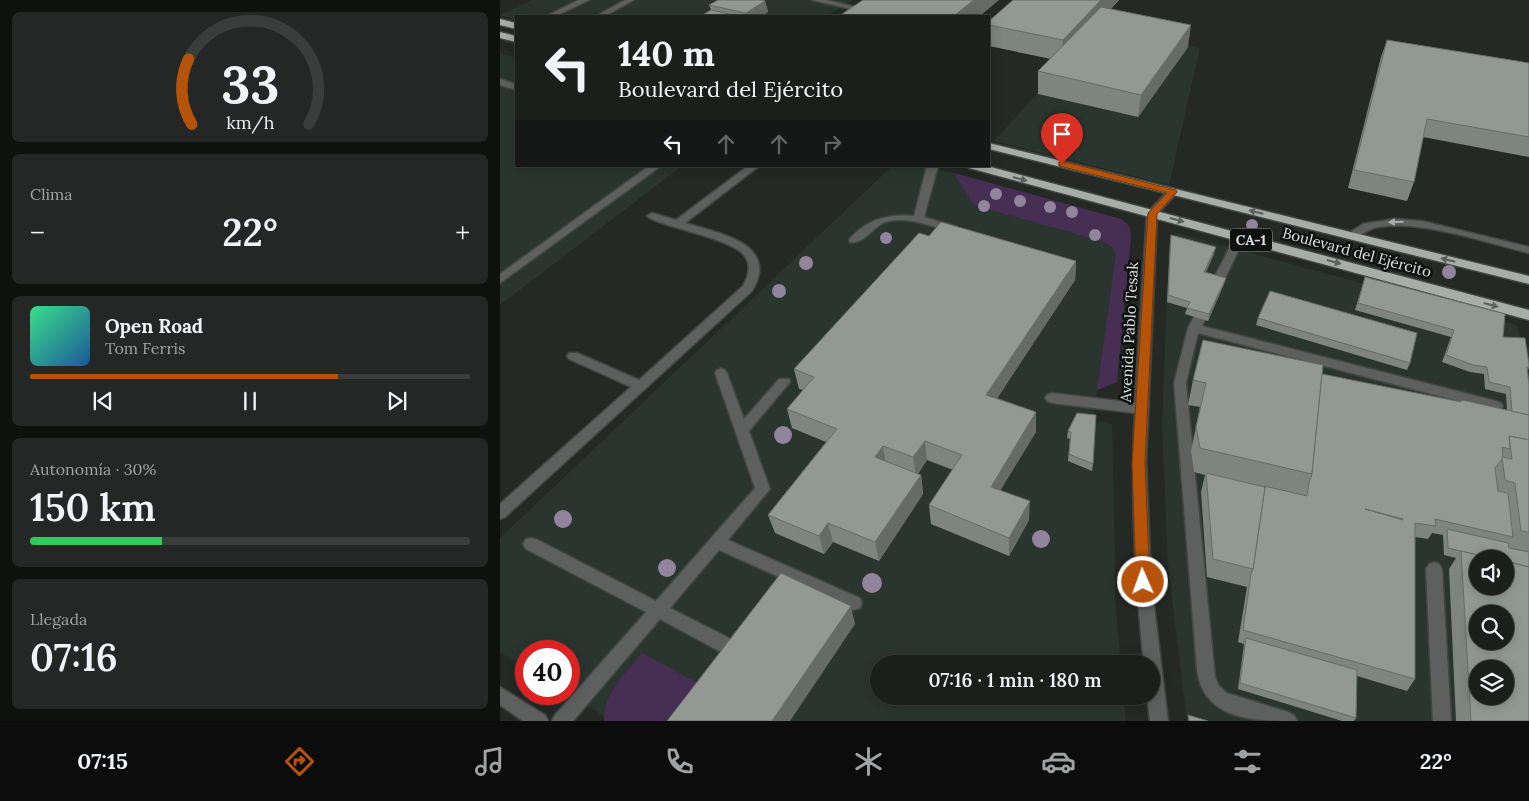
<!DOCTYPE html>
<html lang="es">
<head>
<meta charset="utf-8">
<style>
	:root { --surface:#1b1f1c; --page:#242725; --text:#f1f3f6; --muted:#a0a2a3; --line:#393d3b; --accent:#b45309 }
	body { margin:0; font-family:Lora,serif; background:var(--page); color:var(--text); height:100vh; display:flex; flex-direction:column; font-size:19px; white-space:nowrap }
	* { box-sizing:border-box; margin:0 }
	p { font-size:16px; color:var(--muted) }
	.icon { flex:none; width:28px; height:28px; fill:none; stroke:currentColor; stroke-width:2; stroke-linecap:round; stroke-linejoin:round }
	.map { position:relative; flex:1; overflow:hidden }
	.panel { display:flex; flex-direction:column; gap:12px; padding:12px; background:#0f110f; width:500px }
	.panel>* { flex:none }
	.guide { position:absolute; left:15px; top:15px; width:475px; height:152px; border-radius:0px; box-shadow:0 2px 12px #0003,0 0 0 1px var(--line); background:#1b1f1c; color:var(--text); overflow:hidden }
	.controls { position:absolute; left:969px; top:550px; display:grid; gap:10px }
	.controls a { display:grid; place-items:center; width:45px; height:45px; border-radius:50%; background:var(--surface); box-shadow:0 2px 12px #0003,0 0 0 1px var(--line); font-size:25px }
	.speed { position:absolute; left:15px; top:640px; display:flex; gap:10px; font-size:25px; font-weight:700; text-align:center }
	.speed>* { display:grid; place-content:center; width:65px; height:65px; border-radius:50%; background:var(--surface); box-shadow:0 2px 12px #0003,0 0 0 1px var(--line); line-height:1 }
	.speed .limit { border:8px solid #d22; background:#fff; color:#111 }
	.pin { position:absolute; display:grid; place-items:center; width:42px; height:42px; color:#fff; margin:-51px -21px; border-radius:50% 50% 50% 0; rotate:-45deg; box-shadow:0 0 5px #0007 }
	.pin .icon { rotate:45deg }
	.me { position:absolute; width:55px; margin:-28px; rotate:358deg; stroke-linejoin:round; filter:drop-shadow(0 0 4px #0008) }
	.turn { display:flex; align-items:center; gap:18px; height:105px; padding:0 20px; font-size:22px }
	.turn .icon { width:65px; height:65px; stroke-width:2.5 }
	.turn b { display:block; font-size:35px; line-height:42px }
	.lanes { display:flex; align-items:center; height:48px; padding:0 20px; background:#0003; justify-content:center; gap:25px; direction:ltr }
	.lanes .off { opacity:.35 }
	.big { font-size:38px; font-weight:600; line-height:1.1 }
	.panel .widget { flex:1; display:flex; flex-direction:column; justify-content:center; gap:8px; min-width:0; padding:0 18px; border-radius:8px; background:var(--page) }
	.panel .dial { align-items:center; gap:0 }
	.dial svg { height:130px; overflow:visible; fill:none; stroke:var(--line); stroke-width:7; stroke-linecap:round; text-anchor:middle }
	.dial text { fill:var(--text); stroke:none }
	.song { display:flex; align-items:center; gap:15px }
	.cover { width:60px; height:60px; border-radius:8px; background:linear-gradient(135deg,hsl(150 70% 55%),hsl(210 70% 35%)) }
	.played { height:5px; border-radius:2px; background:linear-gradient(90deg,var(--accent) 70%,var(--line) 70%) }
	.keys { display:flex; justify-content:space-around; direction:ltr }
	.heat { display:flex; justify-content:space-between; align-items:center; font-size:28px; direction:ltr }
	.charge { height:8px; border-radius:4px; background:linear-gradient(90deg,#34c759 30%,var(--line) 0) }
	.trip { position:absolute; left:370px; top:655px; width:290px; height:50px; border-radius:25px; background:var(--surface); box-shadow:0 2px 12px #0003,0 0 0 1px var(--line); font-weight:600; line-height:50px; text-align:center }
	.menu { display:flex; height:80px; justify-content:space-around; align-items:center; background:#0b0c0b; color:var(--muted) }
	.menu .icon { width:35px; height:35px }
	.menu .selected { color:var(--accent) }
	.menu b { font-size:22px; color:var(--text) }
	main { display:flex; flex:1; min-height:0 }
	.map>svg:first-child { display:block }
</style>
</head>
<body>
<main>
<section class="panel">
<div class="widget dial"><svg viewBox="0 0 100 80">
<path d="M14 69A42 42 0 1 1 86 69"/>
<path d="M14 69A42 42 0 0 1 12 29" stroke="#b45309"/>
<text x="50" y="56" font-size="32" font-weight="700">33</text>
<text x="50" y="72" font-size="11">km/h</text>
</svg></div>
<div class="widget"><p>Clima</p>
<div class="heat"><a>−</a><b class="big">22°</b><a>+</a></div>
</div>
<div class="widget">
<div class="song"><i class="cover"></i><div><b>Open Road</b><p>Tom Ferris</p></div></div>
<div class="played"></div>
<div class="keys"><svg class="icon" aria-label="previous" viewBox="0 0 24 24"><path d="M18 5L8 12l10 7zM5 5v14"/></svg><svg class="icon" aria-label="pause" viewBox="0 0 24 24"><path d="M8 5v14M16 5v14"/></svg><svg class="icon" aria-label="next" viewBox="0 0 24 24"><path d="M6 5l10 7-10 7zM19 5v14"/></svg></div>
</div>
<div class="widget"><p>Autonomía · 30%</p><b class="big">150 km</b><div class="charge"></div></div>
<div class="widget"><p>Llegada</p><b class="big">07:16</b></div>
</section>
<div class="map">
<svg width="1029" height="721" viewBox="0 0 1029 721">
	<rect width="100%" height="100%" fill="#242926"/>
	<g fill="#29352e" fill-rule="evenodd">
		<polygon points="32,0 352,0 327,16 16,16 16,20 0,15"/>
		<polygon points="598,26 700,48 669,185 494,141"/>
		<polygon points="0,53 16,58 16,166 182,166 0,305"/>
		<polygon points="392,166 425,166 454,173 621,219 631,228 617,382 597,390 592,421 612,424 616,612 621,664 379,664 379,696 624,696 626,721 112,721 68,694 69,651 26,651 26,668 0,652 0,538"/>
		<path d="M677,233L1017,325L1021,345L1029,347V721H687L668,567L662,425L669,246L671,237ZM978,559H1005V586H978ZM978,614H1005V641H978ZM978,669H1005V696H978Z"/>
	</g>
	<g fill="#462f53">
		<path d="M454,173L621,219C628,224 631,227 631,237L617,382L597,390L616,254L611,246L601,241L473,205Z"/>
		<path d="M142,653L212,691L190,721H104C103,693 126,672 142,653Z"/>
	</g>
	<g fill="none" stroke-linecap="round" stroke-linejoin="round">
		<g stroke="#414643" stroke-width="3">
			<g id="minor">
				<polygon points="79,0 89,0 56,16 46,16"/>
				<polygon points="125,0 134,0 105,16 96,16"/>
				<polygon points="312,0 327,0 359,8 355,10"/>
				<polygon points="0,79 16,84 16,90 0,85"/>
				<polygon points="149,166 161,166 0,283 0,274"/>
				<path d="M248,166H259L185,223C217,233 281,243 252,291L5,517L0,519V504L131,387L69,359L67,356L69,353H77L139,380L243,286C249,275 252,264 243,254C233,242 183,230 168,225C161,222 152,221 147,216L152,213L176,220Z"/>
				<path d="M427,166H438L424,217L457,227L458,229L457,231L453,232C432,227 405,214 383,223C373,228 362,245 350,242L349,240C366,219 388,214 414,216Z"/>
				<path d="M673,189L678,192L657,214L646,462L651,581L668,721H650L647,696H651V664H644C635,580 630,497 635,413L552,403L547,401L545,398L547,395L552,393L635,403L647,213L669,190Z"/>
				<path d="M894,219L922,221L1029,247V253C988,243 918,219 878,227C867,229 860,237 850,239L845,236L863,224Z"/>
				<path d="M740,234L745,237L702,326L996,401L1001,403L1003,406L1001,409L996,411L698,333L686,383L715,677L719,686L727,693L788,712L794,715L797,721C755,721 704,721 697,670L674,383L688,328L735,237Z"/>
				<polygon points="221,368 225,370 227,373 244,419 279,379 289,379 290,382 249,431 270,489 228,540 360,598 362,603 360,608 354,610 348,608 219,550 170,608 229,638 231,644 229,650 223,652 217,650 160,619 73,721 52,721 55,715 146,612 26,549 23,544 26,539 31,538 36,539 156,601 255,488 215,373 217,370"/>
				<polygon points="934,562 939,564 942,569 951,721 933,721 926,569 929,564"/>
				<polygon points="0,687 45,715 48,721 23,721 0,705"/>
			</g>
		</g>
		<g stroke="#414643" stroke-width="3">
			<g id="highway">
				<polygon points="0,19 16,23 16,29 0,25"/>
				<polygon points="0,32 16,36 16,42 0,38"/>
				<polygon points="489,143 1029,276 1029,284 489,149"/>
				<polygon points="467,166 487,166 1029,310 1029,320 469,168"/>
			</g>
		</g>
		<use href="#minor" fill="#5d605e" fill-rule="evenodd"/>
		<use href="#highway" fill="#a7aeaa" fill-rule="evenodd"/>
	</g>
	<g fill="#91849c">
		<circle cx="496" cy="194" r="6"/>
		<circle cx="520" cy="201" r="6"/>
		<circle cx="484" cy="206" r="6"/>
		<circle cx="550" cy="207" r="6"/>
		<circle cx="572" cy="212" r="6"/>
		<circle cx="752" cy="225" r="6"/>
		<circle cx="595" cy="235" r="6"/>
		<circle cx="386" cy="238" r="6"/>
		<circle cx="306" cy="263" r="7"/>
		<circle cx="949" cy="272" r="7"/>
		<circle cx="279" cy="291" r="7"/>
		<circle cx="283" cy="435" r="9"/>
		<circle cx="63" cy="519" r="9"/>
		<circle cx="541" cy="539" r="9"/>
		<circle cx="167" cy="568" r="9"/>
		<circle cx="372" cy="583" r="10"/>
	</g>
	<g fill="#7e8480">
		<polygon points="619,0 611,9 688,47 638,117 538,94 538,71 551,59 489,46 489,21"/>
		<polygon points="265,1 268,12 261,16 201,16 211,10 209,5"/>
		<polygon points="887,40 1029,63 1029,157 923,137 914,182 907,201 848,188 881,57"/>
		<polygon points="671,235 714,254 706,272 726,278 724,284 708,321 685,314 687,308 667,302 670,242"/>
		<polygon points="429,236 576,261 575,280 497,398 536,412 536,432 500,490 529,520 509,556 431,524 429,505 453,470 427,460 418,474 421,475 423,494 379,561 333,542 324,554 275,533 268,515 326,442 292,428 287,409 303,390 299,389 294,369"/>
		<polygon points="865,277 1003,337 1029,364 1029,368 1027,371 1029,384 1029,721 956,721 949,569 956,558 944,555 943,535 932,533 928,539 915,537 915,679 907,691 857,676 856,718 854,721 842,721 738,689 744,644 738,642 747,587 707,577 701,492 705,475 694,472 691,451 700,407 688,405 693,380 822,374 961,402 962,400 1007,411 1006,394 985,389 984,374 970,372 942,362 951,337 855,310"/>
		<polygon points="758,318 910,363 907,370 756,325"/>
		<polygon points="577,413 593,464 592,471 568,461 570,439 567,438 568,431"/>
	</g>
	<g fill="#666b68">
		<polygon points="474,0 499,0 480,16 454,16"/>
		<polygon points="601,0 619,0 562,61 563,40"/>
		<polygon points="265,1 268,12 261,16 247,16 246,13"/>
		<polygon points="691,25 688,47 638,117 641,95"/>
		<polygon points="716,247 714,254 703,279 704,272"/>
		<polygon points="576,261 575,280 487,414 486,395"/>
		<polygon points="726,278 724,284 708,321 709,314"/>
		<polygon points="536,412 536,432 491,506 491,487"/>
		<polygon points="425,441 427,460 416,476 413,457"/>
		<polygon points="383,446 386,465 375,457"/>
		<polygon points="421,475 423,494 379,561 375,542"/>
		<polygon points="530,501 529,520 509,556 509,538"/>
		<polygon points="328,523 333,542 324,554 319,536"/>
		<polygon points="351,606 355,624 290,721 272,721"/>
	</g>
	<g fill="#929995" stroke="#666b68" fill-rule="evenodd">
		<polygon points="218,0 262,0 265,1 246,13 209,5"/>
		<polygon points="363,0 474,0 454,16 339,16"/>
		<polygon points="513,0 601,0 563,40 489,25 489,21"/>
		<polygon points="601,7 691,25 641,95 538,71"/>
		<polygon points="211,10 238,16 201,16"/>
		<polygon points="887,40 1029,63 1029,137 927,119 914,182 854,170"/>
		<polygon points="441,222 576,261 486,395 536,412 491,487 530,501 509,538 429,505 462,455 425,441 413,457 383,446 375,457 421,475 375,542 328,523 319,536 268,515 337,429 287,409 314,377 294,369 419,233 429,236"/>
		<polygon points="671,235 716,247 704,272 726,278 709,314 687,308 690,302 668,295"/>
		<polygon points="865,277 1005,314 1003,337 1025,338 1029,364 1029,367 1027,367 1029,384 1029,415 1012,412 1010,387 989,382 987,367 973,365 946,355 954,330 858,303"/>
		<polygon points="770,291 917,333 910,363 758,318"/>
		<polygon points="703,340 823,365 812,474 700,448 696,427 706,383 693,380"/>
		<path d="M822,374L961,402L962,400L1029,415V440L1009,436L1010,449L1002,447L1003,458L995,468L998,491L1008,493L1013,537L935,519L936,526L915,523V679L743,630L751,574L753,569L765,487L764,486L807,496L809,483L812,474ZM865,509L903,519V520Z"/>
		<polygon points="577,413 596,415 593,464 569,454 571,432 568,431"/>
		<polygon points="1009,436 1029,440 1029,532 1021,531 1015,483 1005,480 1002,457 1012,459"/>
		<polygon points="706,473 765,487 753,569 713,559"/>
		<polygon points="947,529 1008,543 1009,548 1029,552 1029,567 1005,561 1005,559 994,559 948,548"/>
		<path d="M961,551L994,559H978V586H1005V561L1029,567V721H971ZM978,614H1005V641H978ZM978,669H1005V696H978Z"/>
		<polygon points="281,573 351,606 272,721 167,721"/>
		<polygon points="746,638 857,670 856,718 740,683"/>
		<polygon points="688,715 708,721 689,721"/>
	</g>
	<defs><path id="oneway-solid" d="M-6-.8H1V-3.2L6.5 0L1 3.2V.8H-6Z" transform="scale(1.25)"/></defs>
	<g fill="#5b605d">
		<use href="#oneway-solid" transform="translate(520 179) rotate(15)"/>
		<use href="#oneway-solid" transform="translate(756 212) rotate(-166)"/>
		<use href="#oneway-solid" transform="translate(677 220) rotate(15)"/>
		<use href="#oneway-solid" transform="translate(948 260) rotate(-166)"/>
		<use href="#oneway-solid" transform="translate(834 262) rotate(15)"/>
		<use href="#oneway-solid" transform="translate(991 305) rotate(15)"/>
	</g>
	<use fill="#a9adab" href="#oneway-solid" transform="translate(896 222) rotate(179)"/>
	<polygon fill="#b45309" stroke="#753606" points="562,161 676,190 677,192 657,214 645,462 650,582 648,586 643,588 638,586 636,582 632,462 648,213 667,193 559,166 559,162"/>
	<g text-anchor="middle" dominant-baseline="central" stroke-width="5" stroke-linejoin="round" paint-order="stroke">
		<rect fill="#0f1110" stroke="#9ea2a0" stroke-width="1" x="730" y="228.5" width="42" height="23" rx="4"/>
		<g font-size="14" font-weight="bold" fill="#dce0de">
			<text x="751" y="240">CA-1</text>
		</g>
		<g font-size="15" fill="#dce0de" stroke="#0f1110">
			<text transform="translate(857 252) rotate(15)">Boulevard del Ejército</text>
			<text transform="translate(629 332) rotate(-87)">Avenida Pablo Tesak</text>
		</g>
	</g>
</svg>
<div class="controls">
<a><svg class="icon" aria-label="sound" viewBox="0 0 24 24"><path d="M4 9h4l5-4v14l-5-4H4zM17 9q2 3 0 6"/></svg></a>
<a><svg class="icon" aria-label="search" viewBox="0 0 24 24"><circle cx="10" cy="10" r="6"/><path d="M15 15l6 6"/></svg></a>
<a><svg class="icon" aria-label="layers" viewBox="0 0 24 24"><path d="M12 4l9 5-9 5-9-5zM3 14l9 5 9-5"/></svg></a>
</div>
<div class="speed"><div class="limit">40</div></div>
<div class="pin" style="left:562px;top:164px;background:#d93025"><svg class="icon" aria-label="arrive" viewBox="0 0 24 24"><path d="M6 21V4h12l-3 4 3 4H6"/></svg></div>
<svg class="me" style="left:643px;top:582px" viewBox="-20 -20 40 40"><circle r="17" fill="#b45309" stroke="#fff" stroke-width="3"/><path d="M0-11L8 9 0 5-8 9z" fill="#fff"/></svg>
<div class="trip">07:16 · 1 min · 180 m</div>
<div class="guide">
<div class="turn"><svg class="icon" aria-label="left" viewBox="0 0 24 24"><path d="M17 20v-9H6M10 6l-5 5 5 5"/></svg><div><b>140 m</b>Boulevard del Ejército</div></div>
<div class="lanes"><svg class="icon" aria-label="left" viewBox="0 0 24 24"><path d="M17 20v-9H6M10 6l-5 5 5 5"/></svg><svg class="icon off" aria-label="ahead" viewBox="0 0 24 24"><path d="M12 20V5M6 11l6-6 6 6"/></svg><svg class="icon off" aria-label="ahead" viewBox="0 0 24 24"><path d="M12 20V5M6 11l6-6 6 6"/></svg><svg class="icon off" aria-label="right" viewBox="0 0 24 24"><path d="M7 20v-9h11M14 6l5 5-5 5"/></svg></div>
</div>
</div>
</main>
<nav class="menu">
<b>07:15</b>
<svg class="icon selected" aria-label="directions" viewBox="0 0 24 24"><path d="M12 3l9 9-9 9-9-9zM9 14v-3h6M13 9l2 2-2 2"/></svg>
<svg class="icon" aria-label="music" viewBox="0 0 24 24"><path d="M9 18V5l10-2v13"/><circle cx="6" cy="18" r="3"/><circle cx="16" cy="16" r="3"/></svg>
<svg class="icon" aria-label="phone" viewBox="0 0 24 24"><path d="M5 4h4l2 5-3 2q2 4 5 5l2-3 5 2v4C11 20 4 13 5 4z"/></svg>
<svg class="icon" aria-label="climate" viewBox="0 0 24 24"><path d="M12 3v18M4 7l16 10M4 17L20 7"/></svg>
<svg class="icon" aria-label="car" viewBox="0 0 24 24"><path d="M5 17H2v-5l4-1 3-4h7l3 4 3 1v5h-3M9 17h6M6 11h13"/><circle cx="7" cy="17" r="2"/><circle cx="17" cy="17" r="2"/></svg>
<svg class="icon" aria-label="filters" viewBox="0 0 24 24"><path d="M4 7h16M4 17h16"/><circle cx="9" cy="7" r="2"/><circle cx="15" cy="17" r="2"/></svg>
<b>22°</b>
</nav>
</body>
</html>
